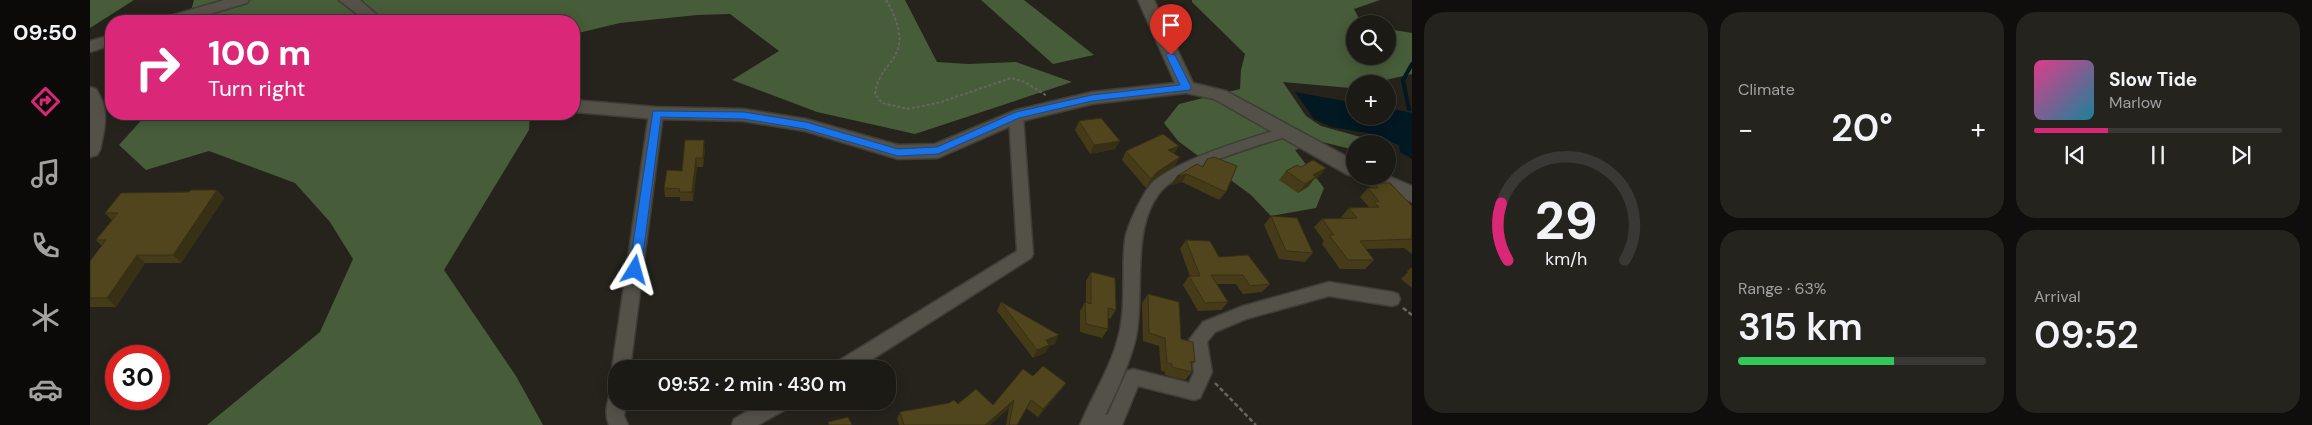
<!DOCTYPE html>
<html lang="en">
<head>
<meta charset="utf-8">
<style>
	:root { --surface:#1c1a15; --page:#25231e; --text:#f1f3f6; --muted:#a0a1a0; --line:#3a3834; --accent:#db2777 }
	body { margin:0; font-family:"DM Sans",sans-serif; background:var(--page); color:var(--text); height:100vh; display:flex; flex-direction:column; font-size:19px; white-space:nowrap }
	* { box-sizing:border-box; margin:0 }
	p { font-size:16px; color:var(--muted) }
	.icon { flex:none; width:28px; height:28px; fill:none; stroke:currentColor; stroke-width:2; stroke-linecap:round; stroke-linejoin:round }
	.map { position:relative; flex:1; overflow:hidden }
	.side { display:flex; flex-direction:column; gap:12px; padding:12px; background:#0f0e0c; width:900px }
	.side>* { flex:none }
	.hud { position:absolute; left:15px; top:15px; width:475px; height:105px; border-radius:20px; box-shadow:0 2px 12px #0003,0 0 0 1px var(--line); background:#db2777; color:#fff; overflow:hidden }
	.fabs { position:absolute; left:1256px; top:15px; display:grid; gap:10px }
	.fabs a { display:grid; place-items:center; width:50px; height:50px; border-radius:50%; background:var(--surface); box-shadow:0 2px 12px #0003,0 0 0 1px var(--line); font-size:25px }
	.speed { position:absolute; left:15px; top:345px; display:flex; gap:10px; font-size:25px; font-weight:700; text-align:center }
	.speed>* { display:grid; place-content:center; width:65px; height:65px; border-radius:50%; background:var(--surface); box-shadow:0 2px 12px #0003,0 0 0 1px var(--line); line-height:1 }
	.speed .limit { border:8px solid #d22; background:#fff; color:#111 }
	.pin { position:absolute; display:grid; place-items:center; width:42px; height:42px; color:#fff; margin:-51px -21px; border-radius:50% 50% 50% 0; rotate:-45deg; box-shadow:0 0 5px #0007 }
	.pin .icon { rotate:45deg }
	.me { position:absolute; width:55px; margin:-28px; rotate:8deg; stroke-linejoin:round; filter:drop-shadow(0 0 4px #0008) }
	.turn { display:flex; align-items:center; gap:18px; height:105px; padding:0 20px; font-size:22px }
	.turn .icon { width:65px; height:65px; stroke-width:2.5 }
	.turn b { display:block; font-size:35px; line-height:42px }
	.big { font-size:38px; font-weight:600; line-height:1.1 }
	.side .widget { flex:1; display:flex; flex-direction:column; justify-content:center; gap:8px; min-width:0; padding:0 18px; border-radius:20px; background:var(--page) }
	.side .dial { align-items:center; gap:0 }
	.dial svg { height:130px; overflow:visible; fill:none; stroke:var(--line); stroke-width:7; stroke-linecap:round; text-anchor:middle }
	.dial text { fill:var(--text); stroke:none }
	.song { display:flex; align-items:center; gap:15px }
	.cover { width:60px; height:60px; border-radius:8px; background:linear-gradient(135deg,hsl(330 70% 55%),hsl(190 70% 35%)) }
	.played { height:5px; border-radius:2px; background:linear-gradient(90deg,var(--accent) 30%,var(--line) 30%) }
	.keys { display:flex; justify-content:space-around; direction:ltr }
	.heat { display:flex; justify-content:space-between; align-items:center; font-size:28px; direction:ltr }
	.charge { height:8px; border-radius:4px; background:linear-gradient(90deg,#34c759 63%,var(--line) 0) }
	.side .tiles { flex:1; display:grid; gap:12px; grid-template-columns:repeat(3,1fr) }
	.widget:first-child { grid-row:span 2 }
	.trip { position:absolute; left:518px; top:360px; width:288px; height:50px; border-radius:20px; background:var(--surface); box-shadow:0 2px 12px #0003,0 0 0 1px var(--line); font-weight:600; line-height:50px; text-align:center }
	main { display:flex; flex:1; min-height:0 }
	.tabs { display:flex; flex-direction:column; width:90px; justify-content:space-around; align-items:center; background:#0b0a08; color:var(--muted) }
	.tabs .icon { width:35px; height:35px }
	.tabs .on { color:var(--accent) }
	.tabs b { font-size:22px; color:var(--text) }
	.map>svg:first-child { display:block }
</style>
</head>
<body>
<main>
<nav class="tabs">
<b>09:50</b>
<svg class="icon on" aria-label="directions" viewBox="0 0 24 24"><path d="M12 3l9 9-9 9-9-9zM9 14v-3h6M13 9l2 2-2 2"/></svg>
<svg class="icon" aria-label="music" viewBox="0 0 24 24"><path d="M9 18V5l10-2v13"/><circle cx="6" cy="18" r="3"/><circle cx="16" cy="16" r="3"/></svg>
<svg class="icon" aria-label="phone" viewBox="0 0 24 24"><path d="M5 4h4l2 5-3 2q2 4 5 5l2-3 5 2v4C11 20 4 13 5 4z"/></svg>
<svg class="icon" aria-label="climate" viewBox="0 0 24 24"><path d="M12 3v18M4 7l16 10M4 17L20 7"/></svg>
<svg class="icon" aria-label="car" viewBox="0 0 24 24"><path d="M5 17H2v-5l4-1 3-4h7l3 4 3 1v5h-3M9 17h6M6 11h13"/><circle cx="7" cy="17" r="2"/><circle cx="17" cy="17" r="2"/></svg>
</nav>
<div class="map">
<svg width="1322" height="425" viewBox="0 0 1322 425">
	<rect width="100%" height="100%" fill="#25231c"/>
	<g fill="#475c39">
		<polygon points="0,0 44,0 0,28"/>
		<polygon points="104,0 815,0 847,62 878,64 926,62 982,82 825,134 727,112 642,80 689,51 640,14 607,15 530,23 484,34 484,21 98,21"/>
		<polygon points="891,0 934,0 1004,55 963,64"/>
		<polygon points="1102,0 1290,0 1264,9 1272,24 1265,24 1265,56 1298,56 1298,29 1322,33 1322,74 1278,84 1265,84 1265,86 1260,88 1193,82 1216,116 1231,126 1296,144 1265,144 1265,150 1232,142 1205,150 1234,188 1226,208 1181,216 1161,195 1088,141 1074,123 1089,104 1150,89 1151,70 1155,54 1102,2"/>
		<polygon points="57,114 440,114 439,130 354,270 426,376 453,425 117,425 230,332 263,259 240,222 205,183 119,151 56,170 29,145"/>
	</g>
	<polygon fill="#021822" points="1205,92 1265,103 1265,116 1298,116 1298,108 1322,113 1322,159 1310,152 1309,145 1277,133 1241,127 1224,119"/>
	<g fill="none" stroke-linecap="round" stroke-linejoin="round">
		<polyline stroke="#021822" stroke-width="4" points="1319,109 1313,80 1322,64"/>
		<g stroke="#3f3d38" stroke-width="3">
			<g id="street">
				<polygon points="566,109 573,113 540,369 526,369 526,375 522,369 559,113"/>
				<polygon points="926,112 933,116 943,254 941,258 767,369 742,369 745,363 927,251 919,116"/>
				<path d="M1196,127L1201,129L1203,132L1201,135C1168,146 1095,166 1072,190C1040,226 1055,293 1046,337C1041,360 1026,394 1015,415L1018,414L1037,371L1043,369L1099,383L1104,372L1099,340L1113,322L1153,306L1239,282L1302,292L1308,294L1310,299L1308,304L1302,306L1239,296L1156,319L1125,332L1117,342L1122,372L1110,398L1104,400L1048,386L1032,425H990C1002,396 1020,369 1028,338C1037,306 1031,272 1035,240C1037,226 1053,192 1063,182C1091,158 1160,138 1196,127Z"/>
				<path d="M526,393V401H536L534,416L538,425H519C515,415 516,405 520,395Z"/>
				<polygon points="675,401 702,401 700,407 668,425 642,425 644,419"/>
			</g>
		</g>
		<g stroke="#3f3d38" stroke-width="3">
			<g id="secondary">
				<polygon points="134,0 159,0 157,3 96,21 71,21 73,18"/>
				<polygon points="249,0 270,0 294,21 276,21"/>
				<polygon points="1048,0 1064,0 1103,83 1136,91 1265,161 1265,176 1298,176 1322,186 1322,202 1270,181 1267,176 1258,175 1124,99 1096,93 1002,104 932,121 848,158 808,159 715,131 653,121 566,119 484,112 484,100 566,107 653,109 716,119 808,145 845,144 926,110 1002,92 1085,83"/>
				<polygon points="21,35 21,45 0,52 0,41"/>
				<path d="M0,87L6,89C20,110 15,127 10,150L7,155L0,157Z"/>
			</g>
		</g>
		<path stroke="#67655f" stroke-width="2" stroke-dasharray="3 2" stroke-linecap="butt" d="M796,0C804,12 813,34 808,49C802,66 788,71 785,94L792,103L818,109L851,102L921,78L935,82L957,96"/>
		<g stroke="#67655f" stroke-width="2.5" stroke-dasharray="4.5 2.5" stroke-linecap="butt">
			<polyline points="1313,308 1322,315"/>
			<polyline points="1125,383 1166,425"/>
		</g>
		<use href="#street" fill="#535148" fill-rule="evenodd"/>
		<use href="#secondary" fill="#535148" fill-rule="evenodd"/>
	</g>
	<g fill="#453b18">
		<polygon points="989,121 1025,149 1000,154 985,130"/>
		<polygon points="615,149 613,167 607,167 603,201 590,201 590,197 575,197 574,188 592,171"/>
		<polygon points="1036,151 1084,154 1085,166 1062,180 1056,188 1032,160"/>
		<polygon points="1117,159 1136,192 1129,200 1092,182 1081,185 1087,176 1112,167"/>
		<polygon points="1211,167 1236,168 1229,177 1224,179 1219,186 1208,193 1189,180 1196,171"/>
		<polygon points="1284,183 1322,206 1322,254 1314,248 1276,249 1284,260 1275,269 1250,269 1232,244 1234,241 1224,227 1232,219 1252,218 1251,217 1259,208 1279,207 1270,197 1278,188 1280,188"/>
		<polygon points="127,190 134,198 91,263 55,263 26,307 0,307 0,261 12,246 6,240 22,220 15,213 99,192"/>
		<polygon points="1181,216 1223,253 1215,262 1189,259 1174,225"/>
		<polygon points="1096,240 1129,257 1180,284 1172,292 1153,294 1146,284 1127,284 1138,302 1131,310 1108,311 1093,285 1099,276 1100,276 1090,249"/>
		<polygon points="1322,267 1322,288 1311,279 1318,272 1317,271"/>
		<polygon points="1001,272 1026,310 1020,319 1018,318 1018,329 1012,338 990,332 990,311 995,302 996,303 996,281"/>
		<polygon points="1058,294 1091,339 1105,362 1102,366 1102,372 1095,380 1075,375 1075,372 1071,371 1069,346 1053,341 1052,303"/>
		<polygon points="911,302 965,344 959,346 955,353 943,358 907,311"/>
		<polygon points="943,376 976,383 971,390 948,417 936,408 927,425 916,425 919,408 900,425 809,425 807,419 810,412 868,404 903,405"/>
	</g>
	<g fill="#383014">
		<polygon points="614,140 615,149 613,167 613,158"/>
		<polygon points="1030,141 1025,149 1000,154 1004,145"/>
		<polygon points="1089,146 1084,154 1078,150"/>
		<polygon points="1090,157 1085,166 1062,180 1056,188 1061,179 1067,172"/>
		<polygon points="606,158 607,167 603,201 602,192"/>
		<polygon points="1236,168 1229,177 1224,179 1219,186 1208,193 1223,175"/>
		<polygon points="1097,174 1092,182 1081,185 1087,176"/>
		<polygon points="127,190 134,198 91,263 83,255"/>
		<polygon points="47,255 55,263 26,307 17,298"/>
		<polygon points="969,335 965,344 959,346 955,353 943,358 947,350 956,340"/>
		<polygon points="976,383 971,390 948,417 953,409"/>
		<polygon points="924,400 919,408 900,425 895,425"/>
	</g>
	<g fill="#50451c" stroke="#383014">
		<polygon points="1011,118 1030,141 1004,145 989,121"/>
		<polygon points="1073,134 1089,146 1078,150 1090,157 1067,172 1061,179 1036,151"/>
		<polygon points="595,140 614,140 613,158 606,158 602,192 589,192 590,189 574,188 577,170 592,171"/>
		<polygon points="1124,157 1147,166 1136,192 1097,174 1087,176 1107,164 1113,167 1117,159"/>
		<polygon points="1223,160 1236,168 1223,175 1226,177 1215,184 1196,171 1207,165 1211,167"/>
		<polygon points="1284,183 1300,183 1322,206 1322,239 1270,241 1284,260 1258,260 1239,235 1244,235 1232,219 1267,218 1259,208 1289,207 1284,202 1289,201 1278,188 1288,188"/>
		<polygon points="101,190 127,190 83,255 47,255 17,298 0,298 0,261 16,240 6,240 28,213 15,213 31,193 99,192"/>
		<polygon points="1181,216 1207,218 1223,253 1196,251"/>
		<polygon points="1096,240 1120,241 1129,257 1158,255 1180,284 1160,286 1153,275 1121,275 1138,302 1115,303 1099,276 1110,276"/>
		<polygon points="1001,272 1025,278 1026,310 1018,308 1018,329 996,324 995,302 1001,304"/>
		<polygon points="1058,294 1089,302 1091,339 1103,342 1105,362 1101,361 1102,372 1082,367 1082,364 1077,363 1075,338 1059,333"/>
		<polygon points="911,302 969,335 956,340 959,345 947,350"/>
		<polygon points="953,366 976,383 953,409 941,400 927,425 919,425 924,400 895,425 814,425 810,412 859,403 864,400 868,404 886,389 903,405 933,369 943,376"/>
		<polygon points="758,417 762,425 739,425 738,422"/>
	</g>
	<polygon fill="#1a73e8" stroke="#114b97" points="1078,53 1085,55 1101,87 1100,90 1002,101 929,118 848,154 808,156 715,129 654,119 571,117 551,270 545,275 539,270 563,111 654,112 716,122 808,149 847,147 926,112 1002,95 1090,85 1076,55"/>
</svg>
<div class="fabs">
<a><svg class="icon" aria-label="search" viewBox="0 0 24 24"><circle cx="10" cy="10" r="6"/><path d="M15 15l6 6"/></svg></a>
<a>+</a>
<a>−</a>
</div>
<div class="speed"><div class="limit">30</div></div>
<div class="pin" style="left:1081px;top:55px;background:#d93025"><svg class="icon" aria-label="arrive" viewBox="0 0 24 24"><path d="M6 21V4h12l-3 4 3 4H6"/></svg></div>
<svg class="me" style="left:545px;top:270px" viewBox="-20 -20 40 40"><path d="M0-17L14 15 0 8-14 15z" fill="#1a73e8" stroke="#fff" stroke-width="4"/></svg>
<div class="trip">09:52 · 2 min · 430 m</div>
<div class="hud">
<div class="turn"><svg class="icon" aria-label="right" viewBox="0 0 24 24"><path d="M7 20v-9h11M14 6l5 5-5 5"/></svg><div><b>100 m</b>Turn right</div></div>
</div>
</div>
<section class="side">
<div class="tiles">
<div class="widget dial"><svg viewBox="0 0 100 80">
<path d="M14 69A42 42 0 1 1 86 69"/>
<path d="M14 69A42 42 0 0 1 10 34" stroke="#db2777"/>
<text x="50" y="56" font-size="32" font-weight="700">29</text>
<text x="50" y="72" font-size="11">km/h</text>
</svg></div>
<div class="widget"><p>Climate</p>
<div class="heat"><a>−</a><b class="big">20°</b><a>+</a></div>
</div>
<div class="widget">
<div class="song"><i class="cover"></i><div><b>Slow Tide</b><p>Marlow</p></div></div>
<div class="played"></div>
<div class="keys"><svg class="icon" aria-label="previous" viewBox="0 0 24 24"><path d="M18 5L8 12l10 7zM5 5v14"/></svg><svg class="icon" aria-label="pause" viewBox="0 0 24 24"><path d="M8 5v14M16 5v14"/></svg><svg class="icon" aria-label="next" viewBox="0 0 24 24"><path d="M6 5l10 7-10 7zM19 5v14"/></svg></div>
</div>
<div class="widget"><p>Range · 63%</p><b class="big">315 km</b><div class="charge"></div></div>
<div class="widget"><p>Arrival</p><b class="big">09:52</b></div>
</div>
</section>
</main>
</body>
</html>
